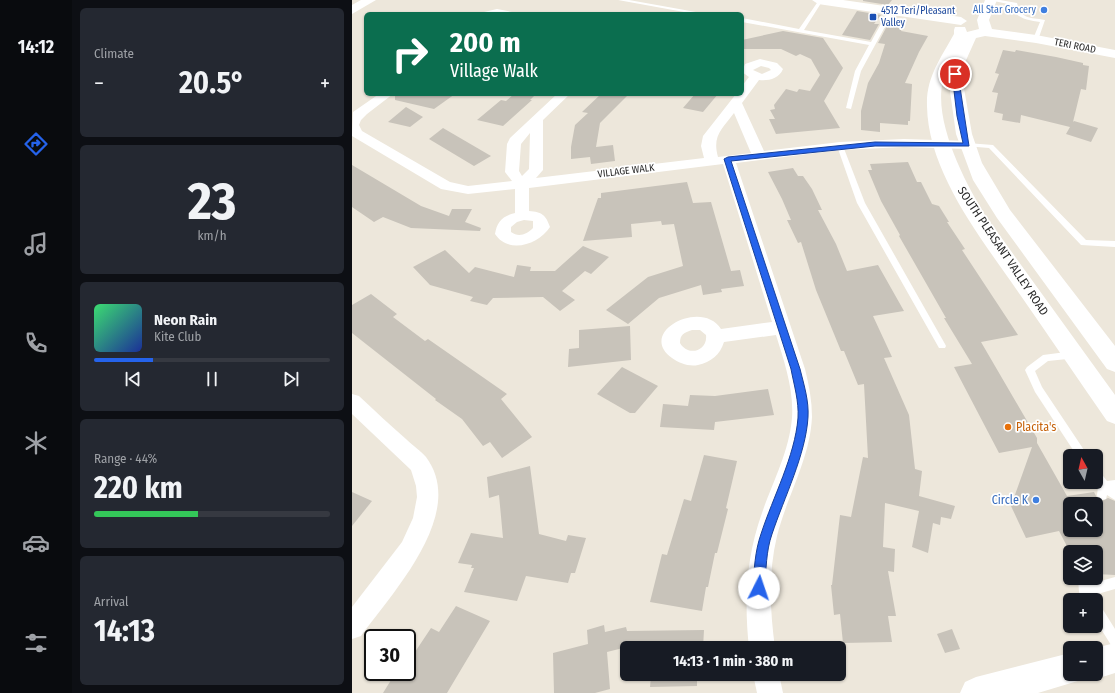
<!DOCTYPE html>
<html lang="en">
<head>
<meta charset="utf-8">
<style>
	:root { --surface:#171b24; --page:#242831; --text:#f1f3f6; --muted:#9ea1a6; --line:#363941; --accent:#2563eb }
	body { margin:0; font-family:"Fira Sans Condensed",sans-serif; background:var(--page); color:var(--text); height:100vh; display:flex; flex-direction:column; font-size:15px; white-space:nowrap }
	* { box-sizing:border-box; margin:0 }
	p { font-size:13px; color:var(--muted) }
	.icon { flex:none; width:22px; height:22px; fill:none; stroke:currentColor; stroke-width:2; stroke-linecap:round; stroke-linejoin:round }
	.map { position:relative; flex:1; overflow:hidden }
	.side { display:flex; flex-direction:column; gap:8px; padding:8px; background:#0d0f14; width:280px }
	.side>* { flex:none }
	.banner { position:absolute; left:12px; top:12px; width:380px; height:84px; border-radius:6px; box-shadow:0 1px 3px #0004; background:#0b6e4f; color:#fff; overflow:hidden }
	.needle { width:26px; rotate:352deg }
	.fabs { position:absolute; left:711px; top:449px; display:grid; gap:8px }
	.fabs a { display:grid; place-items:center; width:40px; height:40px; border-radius:6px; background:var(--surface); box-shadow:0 1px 3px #0004; font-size:20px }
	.speed { position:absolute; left:12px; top:629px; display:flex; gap:8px; font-size:20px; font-weight:700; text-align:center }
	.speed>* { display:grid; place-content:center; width:52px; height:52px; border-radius:50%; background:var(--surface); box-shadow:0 1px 3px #0004; line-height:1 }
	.speed .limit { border:2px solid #111; border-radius:6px; background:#fff; color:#111 }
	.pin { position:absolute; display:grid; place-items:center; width:34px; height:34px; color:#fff; margin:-17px; border:2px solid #fff; border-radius:50%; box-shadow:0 1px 4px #0007 }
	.me { position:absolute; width:44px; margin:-22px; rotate:4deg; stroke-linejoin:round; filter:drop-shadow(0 0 3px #0008) }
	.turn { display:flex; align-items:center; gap:14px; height:84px; padding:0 20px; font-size:18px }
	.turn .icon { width:52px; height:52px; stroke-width:2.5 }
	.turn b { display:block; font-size:28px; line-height:34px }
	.big { font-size:30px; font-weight:700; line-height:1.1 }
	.side .widget { flex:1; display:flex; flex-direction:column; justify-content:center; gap:6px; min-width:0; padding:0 14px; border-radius:6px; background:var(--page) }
	.side .dial { align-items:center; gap:0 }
	.dial b { font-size:52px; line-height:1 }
	.song { display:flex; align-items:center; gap:12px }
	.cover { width:48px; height:48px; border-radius:6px; background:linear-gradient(135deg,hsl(140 70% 55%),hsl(230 70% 35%)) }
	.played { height:4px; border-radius:2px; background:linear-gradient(90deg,var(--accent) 25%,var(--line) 25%) }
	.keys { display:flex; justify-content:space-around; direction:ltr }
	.heat { display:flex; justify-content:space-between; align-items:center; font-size:22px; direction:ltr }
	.charge { height:6px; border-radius:3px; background:linear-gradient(90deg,#34c759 44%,var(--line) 0) }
	.trip { position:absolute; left:268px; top:641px; width:226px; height:40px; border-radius:6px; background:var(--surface); box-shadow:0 1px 3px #0004; font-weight:700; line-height:40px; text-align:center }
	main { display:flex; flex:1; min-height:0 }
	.tabs { display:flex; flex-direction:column; width:72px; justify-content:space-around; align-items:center; background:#090b0e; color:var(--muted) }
	.tabs .icon { width:28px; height:28px }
	.tabs .active { color:var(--accent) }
	.tabs b { font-size:18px; color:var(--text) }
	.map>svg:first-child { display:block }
</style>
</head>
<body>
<main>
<nav class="tabs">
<b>14:12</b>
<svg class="icon active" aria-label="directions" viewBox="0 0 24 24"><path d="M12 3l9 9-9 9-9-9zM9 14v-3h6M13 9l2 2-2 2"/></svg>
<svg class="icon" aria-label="music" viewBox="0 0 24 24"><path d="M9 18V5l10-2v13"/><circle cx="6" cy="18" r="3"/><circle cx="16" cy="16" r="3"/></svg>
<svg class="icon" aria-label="phone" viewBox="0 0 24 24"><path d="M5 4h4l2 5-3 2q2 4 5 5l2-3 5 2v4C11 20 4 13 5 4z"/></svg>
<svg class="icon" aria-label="climate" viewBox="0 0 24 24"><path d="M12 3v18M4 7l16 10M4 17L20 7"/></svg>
<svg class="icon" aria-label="car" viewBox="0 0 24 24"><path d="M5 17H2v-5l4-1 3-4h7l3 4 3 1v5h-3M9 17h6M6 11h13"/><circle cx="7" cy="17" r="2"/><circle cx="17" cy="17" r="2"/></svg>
<svg class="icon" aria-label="filters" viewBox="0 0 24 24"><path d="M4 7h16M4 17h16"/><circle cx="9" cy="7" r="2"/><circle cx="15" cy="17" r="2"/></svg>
</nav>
<section class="side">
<div class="widget"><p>Climate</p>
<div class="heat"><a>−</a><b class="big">20.5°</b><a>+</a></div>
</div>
<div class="widget dial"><b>23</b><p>km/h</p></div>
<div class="widget">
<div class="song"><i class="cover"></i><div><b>Neon Rain</b><p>Kite Club</p></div></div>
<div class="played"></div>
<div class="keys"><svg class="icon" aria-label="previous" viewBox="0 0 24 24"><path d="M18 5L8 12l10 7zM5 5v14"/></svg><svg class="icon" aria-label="pause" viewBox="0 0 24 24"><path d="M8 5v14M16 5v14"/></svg><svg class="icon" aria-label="next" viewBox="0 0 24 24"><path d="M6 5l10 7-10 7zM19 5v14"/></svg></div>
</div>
<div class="widget"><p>Range · 44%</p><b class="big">220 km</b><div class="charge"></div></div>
<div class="widget"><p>Arrival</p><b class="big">14:13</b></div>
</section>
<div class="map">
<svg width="763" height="693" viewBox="0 0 763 693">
	<rect width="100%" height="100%" fill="#ede7db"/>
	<g fill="#c8c3ba" fill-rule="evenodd">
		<polygon points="511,0 540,0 536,5 511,1"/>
		<polygon points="505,11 529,15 522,24 527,24 518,40 490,35"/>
		<polygon points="535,26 550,28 549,31 576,36 567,52 553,83 560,84 558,121 556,121 556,125 528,123 528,132 509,130 509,111 516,83 527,63 533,44 526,43"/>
		<polygon points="431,31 471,38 491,68 472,101 488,128 424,134 417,119 423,119 418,110 423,109 422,105 434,89 445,92 447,89 458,91 468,75 459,59 448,54 444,56 429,49 390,49 390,40"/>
		<polygon points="651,50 663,52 664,50 704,57 731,63 731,65 737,66 734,90 729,89 721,122 722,121 746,128 739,142 714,134 718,127 669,115 668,123 650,120 651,114 642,112 646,93 640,92 647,74 643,73"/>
		<polygon points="43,94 103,94 82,109 43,100"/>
		<polygon points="162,94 184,94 178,100 180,100 151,126 125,120 149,100 154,101"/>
		<polygon points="249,94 277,94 248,123 244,147 261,145 263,161 239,164 238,157 219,159 219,147 223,125 236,113 230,112"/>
		<polygon points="343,94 366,94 351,112 331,108"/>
		<polygon points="54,107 71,117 58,127 36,122"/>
		<polygon points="91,128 139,156 122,166 77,139"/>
		<path d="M556,162L565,182H569L580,204L587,206L597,222H595L613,249L610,250L666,335L629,342L685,438V443L715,496L742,492L746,500L750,501L756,498L763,501V575L744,574V552H718L707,531L674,538L659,506L680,447L647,453L602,367L620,364L592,318H594L547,236L548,235L529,201L516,170H520L518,164ZM718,504H744V530H718Z"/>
		<polygon points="0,165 69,206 97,216 100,209 120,209 113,222 129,228 128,231 59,228 31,217 22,222 0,207"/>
		<polygon points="441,168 446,176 451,176 460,189 470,210 466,210 484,244 495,271 526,265 552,311 521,316 540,357 532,358 557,415 563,469 570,471 567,496 603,506 599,519 589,517 588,525 581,523 576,553 560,547 567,511 533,503 531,547 543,549 542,572 536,571 544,616 536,616 540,642 491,643 488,614 482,615 479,585 480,585 488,515 499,517 511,457 516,458 512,384 506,385 492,351 489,351 464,290 449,242 446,243 435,220 439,220 430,199 416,172"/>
		<polygon points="335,182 341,203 359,202 379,271 388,270 392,286 369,289 370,292 351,295 349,285 307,298 276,324 254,310 296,277 331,266 322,224 310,225 309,221 279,224 280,237 231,241 246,198 249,198 249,193"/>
		<polygon points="231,246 257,257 239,274 233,271 210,291 223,300 208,311 191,297 141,298 135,305 118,301 121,297 78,285 61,267 93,250 117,273 123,267 162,277 165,265 179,267 178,271 203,271"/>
		<polygon points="19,294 45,314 41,317 73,341 76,339 155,394 149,399 180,437 150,458 138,442 131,446 110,419 83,400 84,399 0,333 0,305"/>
		<polygon points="278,326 279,360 216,367 217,349 227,348 227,330"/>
		<polygon points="270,367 306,386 283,413 278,413 245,394"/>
		<polygon points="416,389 422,415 363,422 362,430 308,427 311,404 336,406 338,395 363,396"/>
		<polygon points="352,455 385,461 374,508 376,509 365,553 363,553 356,587 354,587 350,611 298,602 310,554 315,555 332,499 339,501"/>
		<polygon points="178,466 187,534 214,541 216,535 234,538 223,573 219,573 216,583 174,576 165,601 112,592 122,568 119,568 120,565 106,563 119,533 151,538 147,495 137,498 135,477"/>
		<polygon points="0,492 20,501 0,526"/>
		<polygon points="104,606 138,621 95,693 31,693 44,672 55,672 55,664 79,628 87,632"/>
		<polygon points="252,625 253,632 274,627 275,631 352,630 351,648 287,648 287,644 255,652 258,689 243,693 202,693 201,653 236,644 235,630"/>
		<polygon points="600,629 608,649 593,653 585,634"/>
		<polygon points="285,674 345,674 345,686 298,687 299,676 285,676"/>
	</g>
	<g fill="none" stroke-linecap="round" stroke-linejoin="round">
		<g fill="#fff" fill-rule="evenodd">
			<polygon points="266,0 277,0 355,14 343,14"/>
			<polygon points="467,0 471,0 452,30 519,42 536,11 541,12 509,71 499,109 494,108 503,71 517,45 390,22 390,18 447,29"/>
			<path d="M637,0H648L665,3C670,20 677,17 693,20L686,40L681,39L688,22C677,20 662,19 661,5Z"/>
			<polygon points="615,143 641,145 734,240 763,241 763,247 729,245 637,148 613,146 612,145"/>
			<polygon points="488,144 491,146 513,203 593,344 594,346 593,348 587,348 505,203 485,146"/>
			<polygon points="722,351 725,352 727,355 725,358 696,361 683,371 690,387 736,456 725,456 683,392 673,370 675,367 691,355"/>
			<polygon points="744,470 748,472 755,481 763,480 763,500 755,495 754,499 750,500 746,499 745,495 746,487 743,482"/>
			<polygon points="763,577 763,589 742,595 744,600 731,600 727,592 726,578 738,578 738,584"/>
			<polygon points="744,603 748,605 763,629 763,647 759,645 744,621"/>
		</g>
		<g fill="#fff" fill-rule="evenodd">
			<polygon points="145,9 160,12 161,14 131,14 132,12"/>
			<path d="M408,59L425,63L431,69C427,79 416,81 407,80L390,103L412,151L488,142L552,139L615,141L620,142L622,145L620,148L615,149L552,147L488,150L384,163L453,369C457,385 460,401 460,417C458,459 435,496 425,536C416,573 418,611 423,648H397C392,602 394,557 410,513C421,481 437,452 440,418C442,389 432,361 424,335L372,342C368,355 359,362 346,365C337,367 327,363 320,358C284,332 350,298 369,329L420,322L371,164L177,188V211C190,212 194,215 198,227C187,244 157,255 143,234C145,222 150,216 163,213V189L116,194L89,189L0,136L1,112L27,94H41L15,114L9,120L7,125L10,131L98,182L116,186L160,181L153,172L155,144L158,138L205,94H218L191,120V170L184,178L352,158L349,146L351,136L384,94H390V86L397,77L390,72L393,64ZM409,66L417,68L419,70L410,74L401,70ZM382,113L399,153L366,157C360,136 370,129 382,113ZM178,133L177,169L170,176L167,171L169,144ZM172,220L181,221V228C175,234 167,238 159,232V227L165,222ZM340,330H348L354,335C356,351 336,357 328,343C328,334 332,333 340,330Z"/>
			<path d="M0,394L7,396C23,411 38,425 54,439C60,445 69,451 74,457C116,513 40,593 9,636L0,639V607L50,542L61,518L65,497L64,486L59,470L0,414Z"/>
			<polygon points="401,674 427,674 431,693 405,693"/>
		</g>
		<g fill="#fff" fill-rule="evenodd">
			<polygon points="9,0 24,0 0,14 0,5"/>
			<polygon points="460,0 491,0 609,17 615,21 609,25 466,4"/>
			<path d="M633,0H645L637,20L640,29L684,35L763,50V58L684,43L633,36L624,38L611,67L610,77L620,134L630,163L658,210L763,346V372L755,369L645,218L621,180L604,134L596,77L598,65C571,104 612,181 633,215L763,395V424L755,421C726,379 698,338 669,296C632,242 576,174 575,106C574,77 589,58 602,34V30L603,27H613L615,32L627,29L625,20Z"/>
		</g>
		<g fill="#fff" fill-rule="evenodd">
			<polygon points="763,643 763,673 744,679 733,674 744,674 743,648"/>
			<polygon points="718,653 718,674 732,674 729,680 686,693 608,693 613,682 624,677"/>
		</g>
	</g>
	<path fill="#2563eb" stroke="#184099" d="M603,72L606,74L617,146H523L379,161L448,369C452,385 457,401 456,417C454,454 432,498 420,534C414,551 414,570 413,588L411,592L407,594L402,592L401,588C402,570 403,551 409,534C421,497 443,456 446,418C447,401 442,385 439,369L372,159L376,157L523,142L611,143L605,116L600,74Z"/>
	<g fill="#3f7fe0" stroke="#fff" stroke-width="1.5">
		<circle cx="692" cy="10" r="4"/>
		<circle cx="684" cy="500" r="4"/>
	</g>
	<rect fill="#1a4fb4" stroke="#fff" stroke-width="1.5" x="517" y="13" width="8" height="8" rx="2"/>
	<circle fill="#e8710a" stroke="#fff" stroke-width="1.5" cx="656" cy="427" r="4"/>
	<g text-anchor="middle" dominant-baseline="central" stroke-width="3.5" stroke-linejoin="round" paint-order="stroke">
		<g font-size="10" fill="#366cbe" stroke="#fff" text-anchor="end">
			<text x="684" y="10">All Star Grocery</text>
		</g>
		<g font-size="10" fill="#164399" stroke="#fff" text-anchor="start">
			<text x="529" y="11">4512 Teri/Pleasant<tspan x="529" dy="12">Valley</tspan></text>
		</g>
		<g font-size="10" fill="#2a2a2a" stroke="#fff">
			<text transform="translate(723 46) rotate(11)">TERI ROAD</text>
			<text transform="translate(274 171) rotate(-7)">VILLAGE WALK</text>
		</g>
		<g font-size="12" fill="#2a2a2a" stroke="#fff">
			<text transform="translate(651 251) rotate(56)">SOUTH PLEASANT VALLEY ROAD</text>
		</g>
		<g font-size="12" fill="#c56008" stroke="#fff" text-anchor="start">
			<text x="664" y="427">Placita's</text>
		</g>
		<g font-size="12" fill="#366cbe" stroke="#fff" text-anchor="end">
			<text x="676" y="500">Circle K</text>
		</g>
	</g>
</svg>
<div class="fabs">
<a><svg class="needle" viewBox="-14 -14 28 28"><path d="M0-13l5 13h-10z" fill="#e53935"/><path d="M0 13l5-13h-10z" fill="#9ea1a6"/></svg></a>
<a><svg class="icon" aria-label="search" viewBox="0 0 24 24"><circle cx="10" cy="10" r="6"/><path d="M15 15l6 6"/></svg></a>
<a><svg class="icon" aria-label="layers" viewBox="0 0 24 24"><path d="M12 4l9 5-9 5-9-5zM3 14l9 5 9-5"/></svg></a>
<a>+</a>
<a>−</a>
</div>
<div class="speed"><div class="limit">30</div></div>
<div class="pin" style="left:603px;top:74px;background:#d93025"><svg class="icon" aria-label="arrive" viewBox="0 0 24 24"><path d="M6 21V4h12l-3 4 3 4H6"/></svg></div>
<svg class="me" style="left:407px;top:588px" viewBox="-20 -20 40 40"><circle r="19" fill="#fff"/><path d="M0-13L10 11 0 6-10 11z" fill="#2563eb"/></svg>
<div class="trip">14:13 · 1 min · 380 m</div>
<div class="banner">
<div class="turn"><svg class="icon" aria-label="right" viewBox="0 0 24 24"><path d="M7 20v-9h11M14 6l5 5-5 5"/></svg><div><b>200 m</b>Village Walk</div></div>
</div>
</div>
</main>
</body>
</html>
